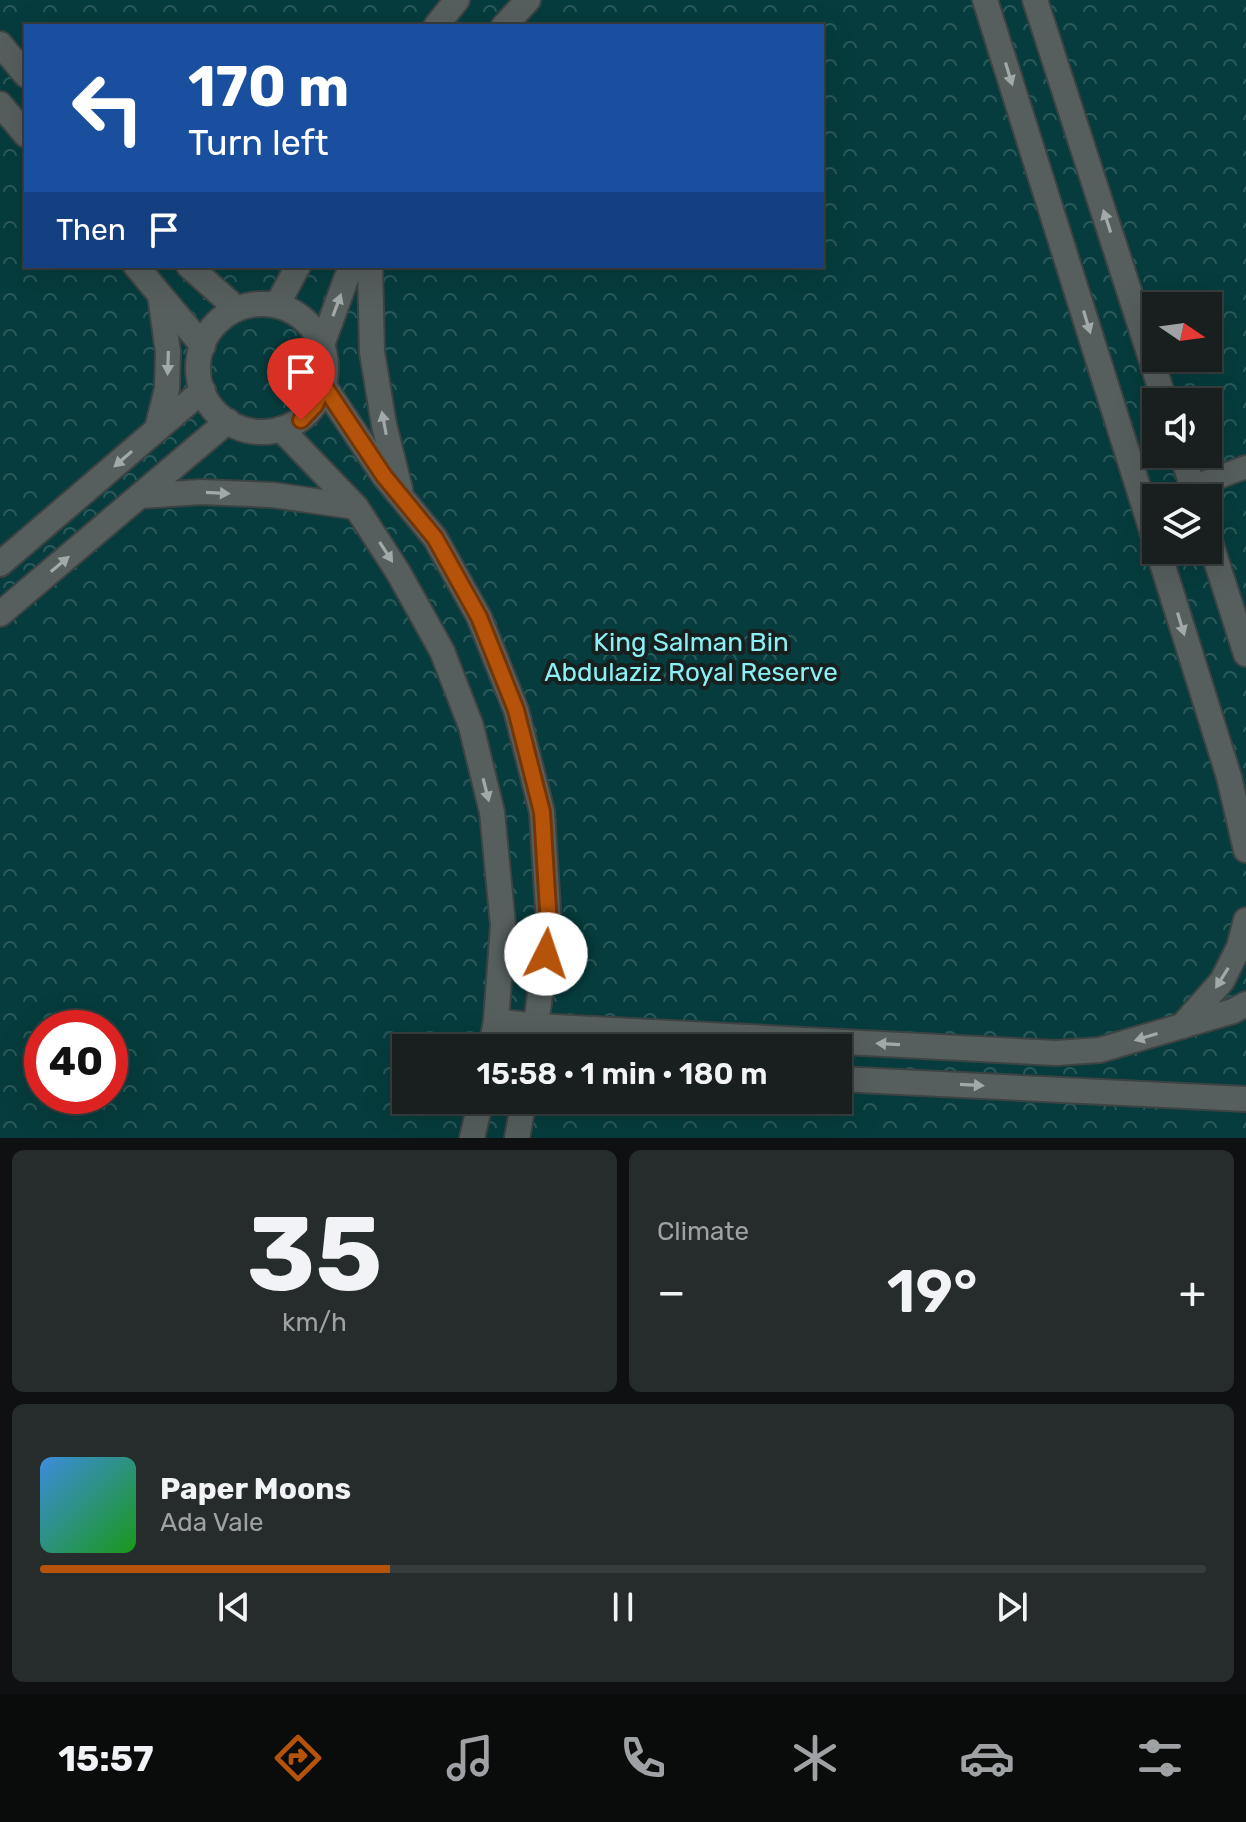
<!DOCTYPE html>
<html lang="en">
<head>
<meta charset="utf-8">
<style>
	:root { --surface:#191e1f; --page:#262b2c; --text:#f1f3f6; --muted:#9fa2a4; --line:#373c3d; --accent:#b45309 }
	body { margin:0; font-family:Rubik,sans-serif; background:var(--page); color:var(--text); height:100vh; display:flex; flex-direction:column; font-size:30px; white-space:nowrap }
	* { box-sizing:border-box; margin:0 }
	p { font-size:26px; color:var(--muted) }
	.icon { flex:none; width:44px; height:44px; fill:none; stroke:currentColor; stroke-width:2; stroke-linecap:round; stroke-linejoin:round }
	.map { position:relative; height:1138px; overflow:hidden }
	.drawer { display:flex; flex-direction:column; gap:12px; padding:12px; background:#0e1011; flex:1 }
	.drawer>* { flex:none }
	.banner { position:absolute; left:24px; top:24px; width:800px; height:244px; border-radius:0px; box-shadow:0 8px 32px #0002,0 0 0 2px var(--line); background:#1a4fa0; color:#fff; overflow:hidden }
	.needle { width:52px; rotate:103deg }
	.buttons { position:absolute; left:1142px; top:292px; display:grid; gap:16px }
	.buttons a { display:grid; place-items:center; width:80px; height:80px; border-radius:0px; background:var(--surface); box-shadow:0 8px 32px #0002,0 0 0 2px var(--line); font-size:40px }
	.speed { position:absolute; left:24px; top:1010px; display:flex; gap:16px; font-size:40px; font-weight:700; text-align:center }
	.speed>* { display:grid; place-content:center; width:104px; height:104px; border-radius:50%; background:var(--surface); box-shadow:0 8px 32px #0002,0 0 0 2px var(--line); line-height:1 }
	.speed .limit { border:12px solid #d22; background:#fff; color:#111 }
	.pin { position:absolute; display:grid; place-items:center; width:68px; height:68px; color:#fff; margin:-82px -34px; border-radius:50% 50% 50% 0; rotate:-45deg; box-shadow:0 0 8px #0007 }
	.pin .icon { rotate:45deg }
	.me { position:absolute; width:88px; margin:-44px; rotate:4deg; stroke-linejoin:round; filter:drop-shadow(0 0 6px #0008) }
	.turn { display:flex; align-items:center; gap:28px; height:168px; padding:0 32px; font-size:36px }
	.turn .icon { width:104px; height:104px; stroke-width:2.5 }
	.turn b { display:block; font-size:56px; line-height:68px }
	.then { display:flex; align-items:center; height:76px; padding:0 32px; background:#0003; gap:16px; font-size:30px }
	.big { font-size:60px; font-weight:600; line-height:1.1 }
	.drawer .widget { flex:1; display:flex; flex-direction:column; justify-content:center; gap:12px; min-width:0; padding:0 28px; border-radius:12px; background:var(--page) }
	.drawer .dial { align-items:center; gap:0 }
	.dial b { font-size:104px; line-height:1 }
	.song { display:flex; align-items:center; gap:24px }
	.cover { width:96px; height:96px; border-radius:12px; background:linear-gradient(135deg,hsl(210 70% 55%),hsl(120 70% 35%)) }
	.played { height:8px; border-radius:4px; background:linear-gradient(90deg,var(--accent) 30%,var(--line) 30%) }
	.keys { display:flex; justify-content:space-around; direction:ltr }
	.heat { display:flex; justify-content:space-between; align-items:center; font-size:44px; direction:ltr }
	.drawer .tiles { flex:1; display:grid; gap:12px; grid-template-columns:1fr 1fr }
	.widget:last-child { grid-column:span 2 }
	.trip { position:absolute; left:392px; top:1034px; width:460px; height:80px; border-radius:0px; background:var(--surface); box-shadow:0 8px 32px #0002,0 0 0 2px var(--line); font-weight:600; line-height:80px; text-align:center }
	.tabs { display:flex; height:128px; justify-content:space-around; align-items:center; background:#0a0c0c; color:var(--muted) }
	.tabs .icon { width:56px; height:56px }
	.tabs .selected { color:var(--accent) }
	.tabs b { font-size:36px; color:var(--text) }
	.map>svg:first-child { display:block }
</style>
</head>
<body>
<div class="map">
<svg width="1246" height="1138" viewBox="0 0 1246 1138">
	<defs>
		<pattern id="park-crowns" width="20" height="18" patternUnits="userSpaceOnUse" patternTransform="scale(2)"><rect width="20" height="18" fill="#063c3d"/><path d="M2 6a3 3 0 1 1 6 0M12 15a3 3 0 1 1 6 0" fill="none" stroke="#2b595a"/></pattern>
	</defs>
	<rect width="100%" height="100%" fill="#212829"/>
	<path fill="url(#park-crowns)" fill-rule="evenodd" d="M0,0H1246V1138H0ZM26,26H822V266H26ZM1156,306H1208V358H1156ZM1156,402H1208V454H1156ZM1156,498H1208V550H1156ZM42,1028H110V1096H42ZM406,1048H838V1100H406Z"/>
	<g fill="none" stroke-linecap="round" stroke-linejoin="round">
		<g stroke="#3d4343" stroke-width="26">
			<polyline id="street" points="1192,487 1246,467"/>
		</g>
		<g stroke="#3d4343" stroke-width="28">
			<g id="secondary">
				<polyline points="985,0 1156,544"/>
				<polyline points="1035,0 1165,402"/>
				<polyline points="436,26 457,0"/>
				<polyline points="504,26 528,0"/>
				<polyline points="0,44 26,75"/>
				<polyline points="0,104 26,135"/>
				<polyline points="136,266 203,346"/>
				<polyline points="189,266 237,309"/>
				<polyline points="370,266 372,352 384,425 400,489"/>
				<circle cx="262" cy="368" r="64"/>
				<polyline points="277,305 298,266"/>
				<polyline points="322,345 346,279 353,266"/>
				<polyline points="324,386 384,476 435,538 479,617 516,710 542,812 549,926 533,1048"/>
				<polyline points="157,429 167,389 168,352 160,295"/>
				<polyline points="281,429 356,507 398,572 442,651 471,726 492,812 503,925 496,1021 491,1048"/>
				<polyline points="1182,454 1196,498"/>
				<polyline points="140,496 201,492 273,495 356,507"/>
				<polyline points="1208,535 1246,654"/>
				<polyline points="1158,550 1229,777 1246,850"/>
				<polyline points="0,564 203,390"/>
				<polyline points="0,614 228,421"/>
				<polyline points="496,1021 536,1026 1056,1053 1100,1050 1233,1011 1246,1004"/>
				<polyline points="1182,1026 1222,981 1239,947 1246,920"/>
				<polyline points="838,1079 1246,1099"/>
				<polyline points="472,1138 481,1100"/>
				<polyline points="517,1138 524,1100"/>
			</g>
		</g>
		<use href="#street" stroke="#565e5e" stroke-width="22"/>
		<use href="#secondary" stroke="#565e5e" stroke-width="24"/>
	</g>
	<defs><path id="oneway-solid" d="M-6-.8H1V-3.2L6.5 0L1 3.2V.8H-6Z" transform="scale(2)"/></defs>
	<g fill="#a2a9a9">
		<use href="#oneway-solid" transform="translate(1009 74) rotate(73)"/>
		<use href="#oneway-solid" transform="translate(1107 221) rotate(-108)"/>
		<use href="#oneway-solid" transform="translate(337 305) rotate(-70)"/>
		<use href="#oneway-solid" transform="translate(1087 322) rotate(73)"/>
		<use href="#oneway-solid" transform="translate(168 363) rotate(92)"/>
		<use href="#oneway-solid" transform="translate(384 423) rotate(-101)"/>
		<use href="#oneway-solid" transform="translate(123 459) rotate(139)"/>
		<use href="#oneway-solid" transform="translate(218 493) rotate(3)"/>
		<use href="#oneway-solid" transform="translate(386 552) rotate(57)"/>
		<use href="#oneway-solid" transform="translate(60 564) rotate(-40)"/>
		<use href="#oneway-solid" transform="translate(1181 624) rotate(73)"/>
		<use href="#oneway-solid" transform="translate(486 790) rotate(76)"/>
		<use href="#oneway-solid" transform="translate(1222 978) rotate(122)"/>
		<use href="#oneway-solid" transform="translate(1146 1037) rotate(163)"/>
		<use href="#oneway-solid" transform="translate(888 1044) rotate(-177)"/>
		<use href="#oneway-solid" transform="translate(972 1085) rotate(3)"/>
	</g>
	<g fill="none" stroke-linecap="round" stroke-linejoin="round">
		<g stroke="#753606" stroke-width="20">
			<polyline id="route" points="301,420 315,405 324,386 384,476 435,538 479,617 516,710 542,812 549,926 546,954"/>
		</g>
		<use href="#route" stroke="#b45309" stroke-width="14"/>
	</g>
	<g text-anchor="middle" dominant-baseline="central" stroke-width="8" stroke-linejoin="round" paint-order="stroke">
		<g font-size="26" fill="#8bf0f3" stroke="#181f1f">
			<text x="691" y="642">King Salman Bin<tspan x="691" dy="30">Abdulaziz Royal Reserve</tspan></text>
		</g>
	</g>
</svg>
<div class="buttons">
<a><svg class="needle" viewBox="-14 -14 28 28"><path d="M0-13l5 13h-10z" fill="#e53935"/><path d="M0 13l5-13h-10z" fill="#9fa2a4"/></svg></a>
<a><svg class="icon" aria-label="sound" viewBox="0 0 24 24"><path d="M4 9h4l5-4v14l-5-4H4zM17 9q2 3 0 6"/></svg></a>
<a><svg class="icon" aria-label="layers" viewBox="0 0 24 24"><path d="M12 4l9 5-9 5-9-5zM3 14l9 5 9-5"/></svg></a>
</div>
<div class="speed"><div class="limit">40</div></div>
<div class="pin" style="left:301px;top:420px;background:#d93025"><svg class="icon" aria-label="arrive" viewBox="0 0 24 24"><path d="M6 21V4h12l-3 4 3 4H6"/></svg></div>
<svg class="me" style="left:546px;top:954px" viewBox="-20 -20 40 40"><circle r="19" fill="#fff"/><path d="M0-13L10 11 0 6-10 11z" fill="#b45309"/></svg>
<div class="trip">15:58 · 1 min · 180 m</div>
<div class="banner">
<div class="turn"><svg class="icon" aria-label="left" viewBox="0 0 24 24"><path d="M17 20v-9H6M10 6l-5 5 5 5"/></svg><div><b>170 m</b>Turn left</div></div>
<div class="then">Then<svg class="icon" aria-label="arrive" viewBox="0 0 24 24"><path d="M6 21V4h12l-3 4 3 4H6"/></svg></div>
</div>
</div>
<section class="drawer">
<div class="tiles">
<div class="widget dial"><b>35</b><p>km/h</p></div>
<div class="widget"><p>Climate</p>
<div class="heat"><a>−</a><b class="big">19°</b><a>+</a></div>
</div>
<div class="widget">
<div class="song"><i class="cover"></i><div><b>Paper Moons</b><p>Ada Vale</p></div></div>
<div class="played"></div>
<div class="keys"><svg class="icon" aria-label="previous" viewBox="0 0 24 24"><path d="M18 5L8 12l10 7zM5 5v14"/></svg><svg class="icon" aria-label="pause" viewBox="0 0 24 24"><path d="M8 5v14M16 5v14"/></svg><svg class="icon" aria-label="next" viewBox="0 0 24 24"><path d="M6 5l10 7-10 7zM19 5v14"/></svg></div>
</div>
</div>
</section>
<nav class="tabs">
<b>15:57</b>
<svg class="icon selected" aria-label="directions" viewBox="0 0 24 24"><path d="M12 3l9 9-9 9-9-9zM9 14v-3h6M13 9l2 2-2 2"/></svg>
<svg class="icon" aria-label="music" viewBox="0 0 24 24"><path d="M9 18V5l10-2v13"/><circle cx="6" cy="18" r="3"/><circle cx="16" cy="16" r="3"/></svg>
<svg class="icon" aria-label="phone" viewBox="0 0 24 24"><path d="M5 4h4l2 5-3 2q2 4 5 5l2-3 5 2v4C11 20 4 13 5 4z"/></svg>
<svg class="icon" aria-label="climate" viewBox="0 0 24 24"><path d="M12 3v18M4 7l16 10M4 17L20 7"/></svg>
<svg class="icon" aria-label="car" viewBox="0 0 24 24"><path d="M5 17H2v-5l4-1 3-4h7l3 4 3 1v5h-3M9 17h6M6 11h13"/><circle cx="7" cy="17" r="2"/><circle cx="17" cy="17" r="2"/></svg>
<svg class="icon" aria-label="filters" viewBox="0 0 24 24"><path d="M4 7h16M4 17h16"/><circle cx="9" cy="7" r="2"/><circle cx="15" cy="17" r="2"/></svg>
</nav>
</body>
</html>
